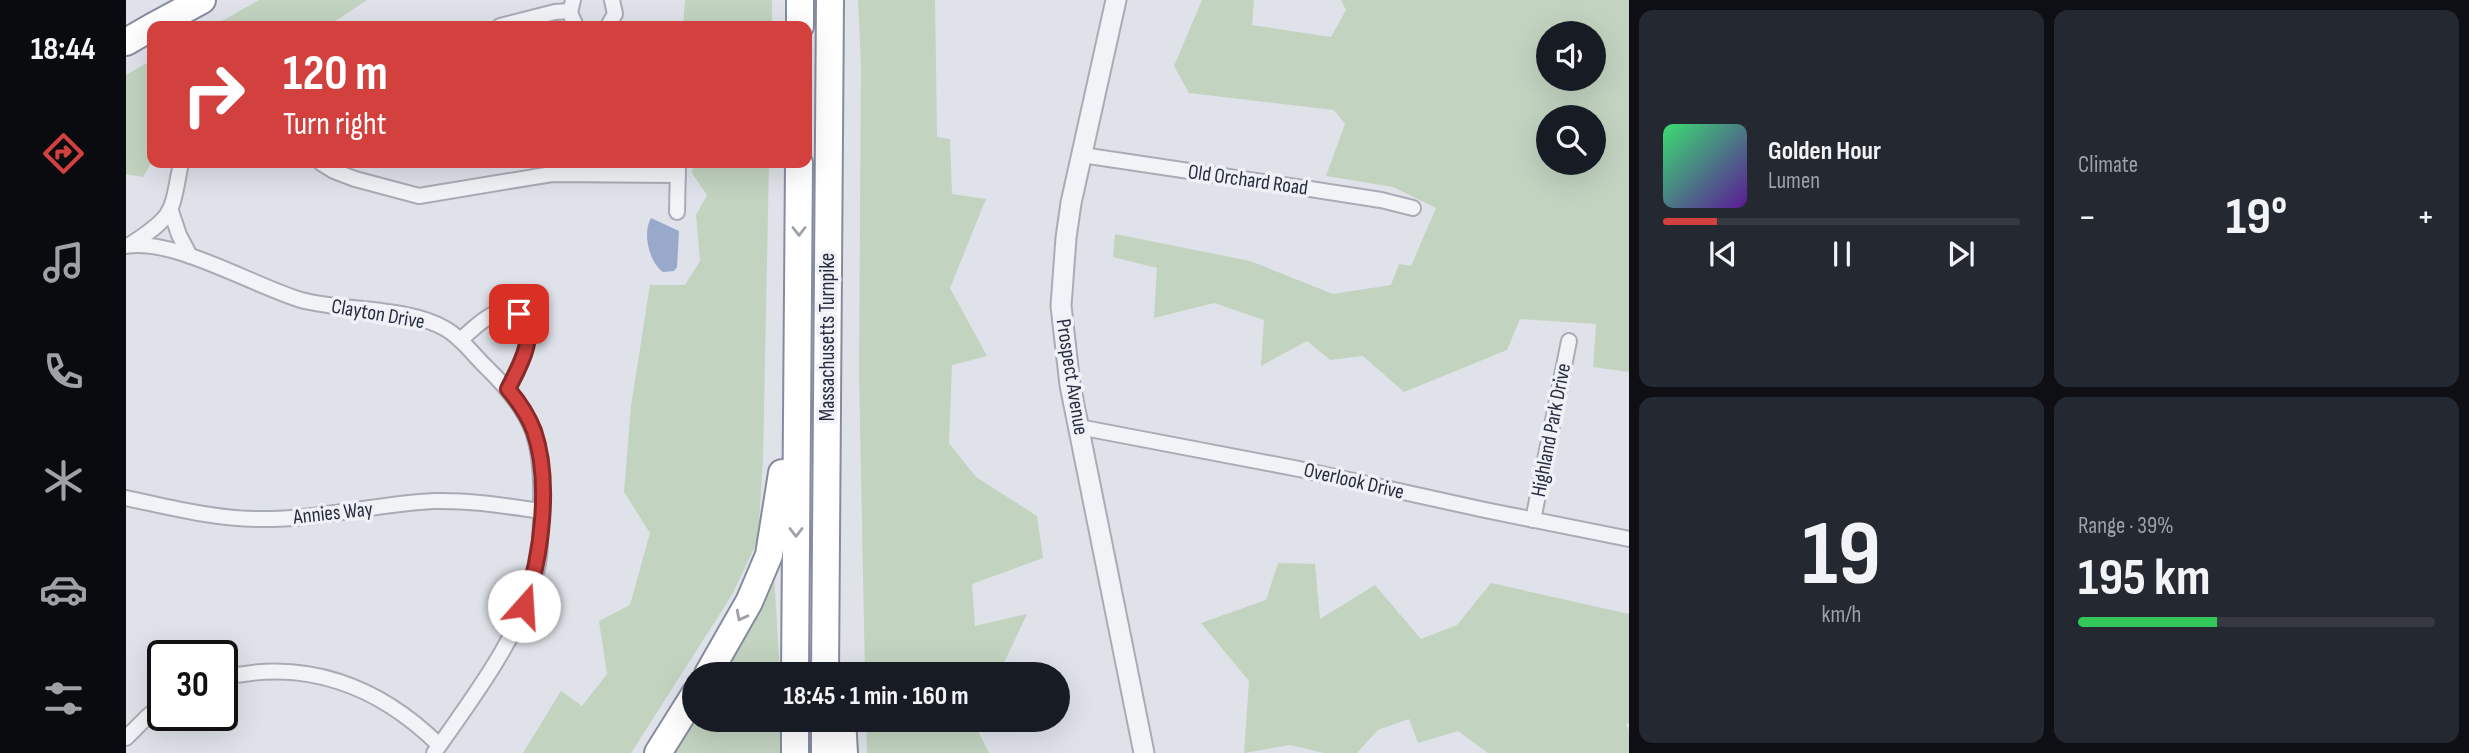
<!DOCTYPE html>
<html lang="en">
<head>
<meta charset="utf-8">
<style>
	:root { --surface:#171b24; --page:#242831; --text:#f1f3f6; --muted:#9ea1a6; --line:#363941; --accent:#d3413f }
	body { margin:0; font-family:"Sofia Sans Condensed",sans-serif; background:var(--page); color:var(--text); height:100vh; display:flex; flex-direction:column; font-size:26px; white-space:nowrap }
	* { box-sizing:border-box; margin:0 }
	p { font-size:23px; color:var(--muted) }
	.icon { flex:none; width:38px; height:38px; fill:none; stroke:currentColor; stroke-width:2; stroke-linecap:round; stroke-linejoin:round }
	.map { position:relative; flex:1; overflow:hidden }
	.details { display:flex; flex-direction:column; gap:10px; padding:10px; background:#0d0f14; width:840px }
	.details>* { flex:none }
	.hud { position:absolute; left:21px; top:21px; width:665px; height:147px; border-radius:14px; box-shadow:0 7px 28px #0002; background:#d3413f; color:#fff; overflow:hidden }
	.buttons { position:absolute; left:1410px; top:21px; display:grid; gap:14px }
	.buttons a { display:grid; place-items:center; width:70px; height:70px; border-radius:50%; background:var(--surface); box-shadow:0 7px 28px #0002; font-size:35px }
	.speed { position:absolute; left:21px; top:640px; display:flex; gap:14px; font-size:35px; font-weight:700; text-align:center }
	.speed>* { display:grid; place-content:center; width:91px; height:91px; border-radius:50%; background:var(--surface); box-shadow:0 7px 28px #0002; line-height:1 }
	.speed .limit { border:4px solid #111; border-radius:10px; background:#fff; color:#111 }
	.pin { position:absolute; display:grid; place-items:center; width:60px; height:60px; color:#fff; margin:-30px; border-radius:14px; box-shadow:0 4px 10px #0006 }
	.me { position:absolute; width:77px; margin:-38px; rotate:19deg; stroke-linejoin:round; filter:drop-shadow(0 0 5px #0008) }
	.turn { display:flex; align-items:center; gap:24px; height:147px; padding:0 21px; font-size:32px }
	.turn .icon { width:91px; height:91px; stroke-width:2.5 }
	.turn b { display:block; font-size:49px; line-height:60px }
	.big { font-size:52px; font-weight:700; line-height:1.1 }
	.details .card { flex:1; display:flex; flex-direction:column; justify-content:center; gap:10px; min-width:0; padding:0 24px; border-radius:14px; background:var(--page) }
	.details .dial { align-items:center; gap:0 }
	.dial b { font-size:91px; line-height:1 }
	.song { display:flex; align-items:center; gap:21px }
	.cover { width:84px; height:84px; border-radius:10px; background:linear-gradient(135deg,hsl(140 70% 55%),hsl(270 70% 35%)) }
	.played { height:7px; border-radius:4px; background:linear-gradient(90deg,var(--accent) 15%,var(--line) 15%) }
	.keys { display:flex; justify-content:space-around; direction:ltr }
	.heat { display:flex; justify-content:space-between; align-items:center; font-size:38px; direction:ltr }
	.charge { height:10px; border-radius:5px; background:linear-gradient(90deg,#34c759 39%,var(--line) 0) }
	.details .tiles { flex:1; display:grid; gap:10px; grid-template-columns:repeat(2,1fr) }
	.trip { position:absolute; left:556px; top:662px; width:388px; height:70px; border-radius:35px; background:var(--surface); box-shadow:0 7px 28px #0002; font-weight:700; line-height:70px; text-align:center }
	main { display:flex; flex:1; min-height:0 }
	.tabs { display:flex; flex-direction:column; width:126px; justify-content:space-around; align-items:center; background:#090b0e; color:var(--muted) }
	.tabs .icon { width:49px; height:49px }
	.tabs .on { color:var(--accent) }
	.tabs b { font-size:32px; color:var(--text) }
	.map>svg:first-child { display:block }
</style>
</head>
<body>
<main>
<nav class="tabs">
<b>18:44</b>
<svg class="icon on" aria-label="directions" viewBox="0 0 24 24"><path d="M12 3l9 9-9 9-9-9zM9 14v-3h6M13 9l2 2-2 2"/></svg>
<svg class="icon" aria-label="music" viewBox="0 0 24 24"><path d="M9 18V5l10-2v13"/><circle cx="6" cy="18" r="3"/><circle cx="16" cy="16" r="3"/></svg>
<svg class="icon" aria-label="phone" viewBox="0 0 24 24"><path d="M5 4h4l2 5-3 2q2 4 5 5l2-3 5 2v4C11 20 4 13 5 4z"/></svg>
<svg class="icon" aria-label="climate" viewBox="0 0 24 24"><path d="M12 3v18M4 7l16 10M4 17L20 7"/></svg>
<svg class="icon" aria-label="car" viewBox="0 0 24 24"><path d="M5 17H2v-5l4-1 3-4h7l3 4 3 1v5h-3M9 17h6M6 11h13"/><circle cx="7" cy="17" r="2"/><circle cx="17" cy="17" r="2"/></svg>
<svg class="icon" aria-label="filters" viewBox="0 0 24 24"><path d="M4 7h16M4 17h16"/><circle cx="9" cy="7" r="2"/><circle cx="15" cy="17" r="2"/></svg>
</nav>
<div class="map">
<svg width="1503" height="753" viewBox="0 0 1503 753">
	<rect width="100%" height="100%" fill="#dfe2e9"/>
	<g fill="#c2d3c0" fill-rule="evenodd">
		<polygon points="133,0 241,0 202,26 87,26"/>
		<polygon points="559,0 646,0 646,26 557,26"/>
		<polygon points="732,0 809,0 811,137 824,139 826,194 860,199 824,288 861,356 826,365 823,443 850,477 911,516 917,558 846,584 849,626 901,614 874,671 869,674 739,674 733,373 735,65"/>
		<path d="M1076,0H1128L1126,25L1205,37L1220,10L1215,0H1503V372L1467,367L1470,324L1394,319L1381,350L1278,392L1237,356L1204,360L1181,341L1135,366L1138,320L1088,303L1028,318L1031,268L987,257L989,234L1124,261L1207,294L1265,285L1273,264L1285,266L1310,208L1267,187L1200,176L1219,124L1208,110L1063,93L1048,66ZM1423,33H1468V79H1423ZM1423,117H1468V163H1423Z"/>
		<polygon points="26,60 26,162 17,177 0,174 0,75"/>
		<polygon points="567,163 643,163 637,459 632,540 606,595 505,753 397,753 435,691 456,706 481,674 473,621 504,605 524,533 498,492 505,406 524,285 559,285 574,261 570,215 581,195 566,173"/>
		<polygon points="1152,563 1189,564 1194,619 1249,585 1295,639 1331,625 1365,583 1503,614 1503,723 1500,725 1503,730 1503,753 1362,753 1332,731 1292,743 1283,719 1252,730 1231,753 1198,753 1164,745 1118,753 1123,681 1075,623 1140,600"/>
		<polygon points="648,576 654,674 591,674"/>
		<polygon points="569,710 569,719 654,719 654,753 542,753"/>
		<polygon points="740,719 846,719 863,753 741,753"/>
	</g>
	<path fill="#99a9cb" d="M525,218L553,231L551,267L548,271L537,272C523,262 516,233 525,218Z"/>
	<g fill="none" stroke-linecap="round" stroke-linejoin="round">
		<g stroke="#a8acb7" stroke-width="18">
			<g id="minor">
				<polyline points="447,0 444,13 450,26"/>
				<polyline points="374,26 429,12 444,11"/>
				<polyline points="482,26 489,14 486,0"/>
				<polyline points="956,155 1184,189 1255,200 1287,208"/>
				<polyline points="195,163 208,171 229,179 293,196 426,174 552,175"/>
				<polyline points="45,211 53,235 64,256"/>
				<polyline points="551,212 552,163"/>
				<path d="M5,244C50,215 45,212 55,163"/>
				<path d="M0,246C46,237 128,286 175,300C220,312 280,306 320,329C337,339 348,356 362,369C408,414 417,442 415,506C415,525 415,545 412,564C397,633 348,696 308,753"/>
				<path d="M334,340C345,331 357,318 370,313C377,310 385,309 392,313C416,327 391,371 382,389"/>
				<polyline points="953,427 1173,469 1359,510 1503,539"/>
				<path d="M0,498C43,507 88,519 132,519C192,520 249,504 308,501C344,500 380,506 415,511"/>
				<polyline points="1407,520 1443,341"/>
				<path d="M96,678C180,658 253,686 313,745"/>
				<polyline points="0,738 21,717 37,704"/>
			</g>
		</g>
		<g stroke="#a8acb7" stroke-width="23">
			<polyline id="tertiary" points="990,0 945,203 940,238 935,306 944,385 1018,753"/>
		</g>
		<g stroke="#868ca0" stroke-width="30">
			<g id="motorway">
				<polyline points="28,26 76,0"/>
				<polyline points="674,26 674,0"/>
				<polyline points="0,42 26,27"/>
				<polyline points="582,674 623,602 643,555 656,473"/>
				<polyline points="669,674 673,163"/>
				<polyline points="699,674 704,0"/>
				<polyline points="716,719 718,753"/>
				<polyline points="532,753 569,694"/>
				<polyline points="669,753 669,719"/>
				<polyline points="699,753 699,719"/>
			</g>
		</g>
		<use href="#minor" stroke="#f2f3f7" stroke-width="14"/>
		<use href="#tertiary" stroke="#f2f3f7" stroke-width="19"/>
		<use href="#motorway" stroke="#fff" stroke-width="26"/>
	</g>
	<defs><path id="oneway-chevron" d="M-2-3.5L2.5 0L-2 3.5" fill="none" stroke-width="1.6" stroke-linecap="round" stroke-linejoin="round" transform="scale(1.75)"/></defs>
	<g stroke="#9ea0aa">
		<use href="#oneway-chevron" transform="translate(673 231) rotate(90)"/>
		<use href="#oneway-chevron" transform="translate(670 532) rotate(90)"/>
		<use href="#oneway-chevron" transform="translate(615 616) rotate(118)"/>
	</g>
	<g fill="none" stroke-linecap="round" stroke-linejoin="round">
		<g stroke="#892a29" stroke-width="18">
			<path id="route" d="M393,314C414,333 392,369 382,389C393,402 402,415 408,431C425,480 416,558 398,606"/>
		</g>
		<use href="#route" stroke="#d3413f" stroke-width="12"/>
	</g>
	<g text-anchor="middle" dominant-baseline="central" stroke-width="7" stroke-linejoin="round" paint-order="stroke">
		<g font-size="21" fill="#272d41" stroke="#eff1f7">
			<text transform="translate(1122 180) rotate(8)">Old Orchard Road</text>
			<text transform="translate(252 314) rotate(10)">Clayton Drive</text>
			<text transform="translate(701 337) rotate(-90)">Massachusetts Turnpike</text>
			<text transform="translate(946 377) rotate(81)">Prospect Avenue</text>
			<text transform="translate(1425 430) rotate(-79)">Highland Park Drive</text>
			<text transform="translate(1228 481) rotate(13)">Overlook Drive</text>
			<text transform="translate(207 513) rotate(-6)">Annies Way</text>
		</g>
	</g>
</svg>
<div class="buttons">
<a><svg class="icon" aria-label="sound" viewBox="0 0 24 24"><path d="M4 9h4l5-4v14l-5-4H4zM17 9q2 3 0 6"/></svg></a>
<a><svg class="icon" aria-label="search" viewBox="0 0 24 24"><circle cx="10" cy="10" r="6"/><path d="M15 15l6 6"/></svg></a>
</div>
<div class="speed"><div class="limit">30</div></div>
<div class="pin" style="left:393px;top:314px;background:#d93025"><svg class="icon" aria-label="arrive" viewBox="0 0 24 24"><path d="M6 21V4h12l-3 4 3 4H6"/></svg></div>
<svg class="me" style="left:398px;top:606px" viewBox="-20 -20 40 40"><circle r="19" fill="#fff"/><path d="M0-13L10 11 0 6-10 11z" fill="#d3413f"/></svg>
<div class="trip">18:45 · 1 min · 160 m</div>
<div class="hud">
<div class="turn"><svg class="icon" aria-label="right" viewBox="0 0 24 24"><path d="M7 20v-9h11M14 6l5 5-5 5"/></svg><div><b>120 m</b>Turn right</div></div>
</div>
</div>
<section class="details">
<div class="tiles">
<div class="card">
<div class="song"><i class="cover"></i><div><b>Golden Hour</b><p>Lumen</p></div></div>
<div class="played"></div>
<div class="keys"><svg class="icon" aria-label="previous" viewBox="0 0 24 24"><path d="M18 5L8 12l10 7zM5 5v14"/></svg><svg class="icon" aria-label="pause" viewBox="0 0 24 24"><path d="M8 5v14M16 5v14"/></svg><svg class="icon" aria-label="next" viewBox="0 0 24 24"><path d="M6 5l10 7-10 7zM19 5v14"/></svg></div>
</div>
<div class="card"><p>Climate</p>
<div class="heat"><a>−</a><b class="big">19°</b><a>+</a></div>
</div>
<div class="card dial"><b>19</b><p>km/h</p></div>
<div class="card"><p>Range · 39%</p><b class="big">195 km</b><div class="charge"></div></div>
</div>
</section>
</main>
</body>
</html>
